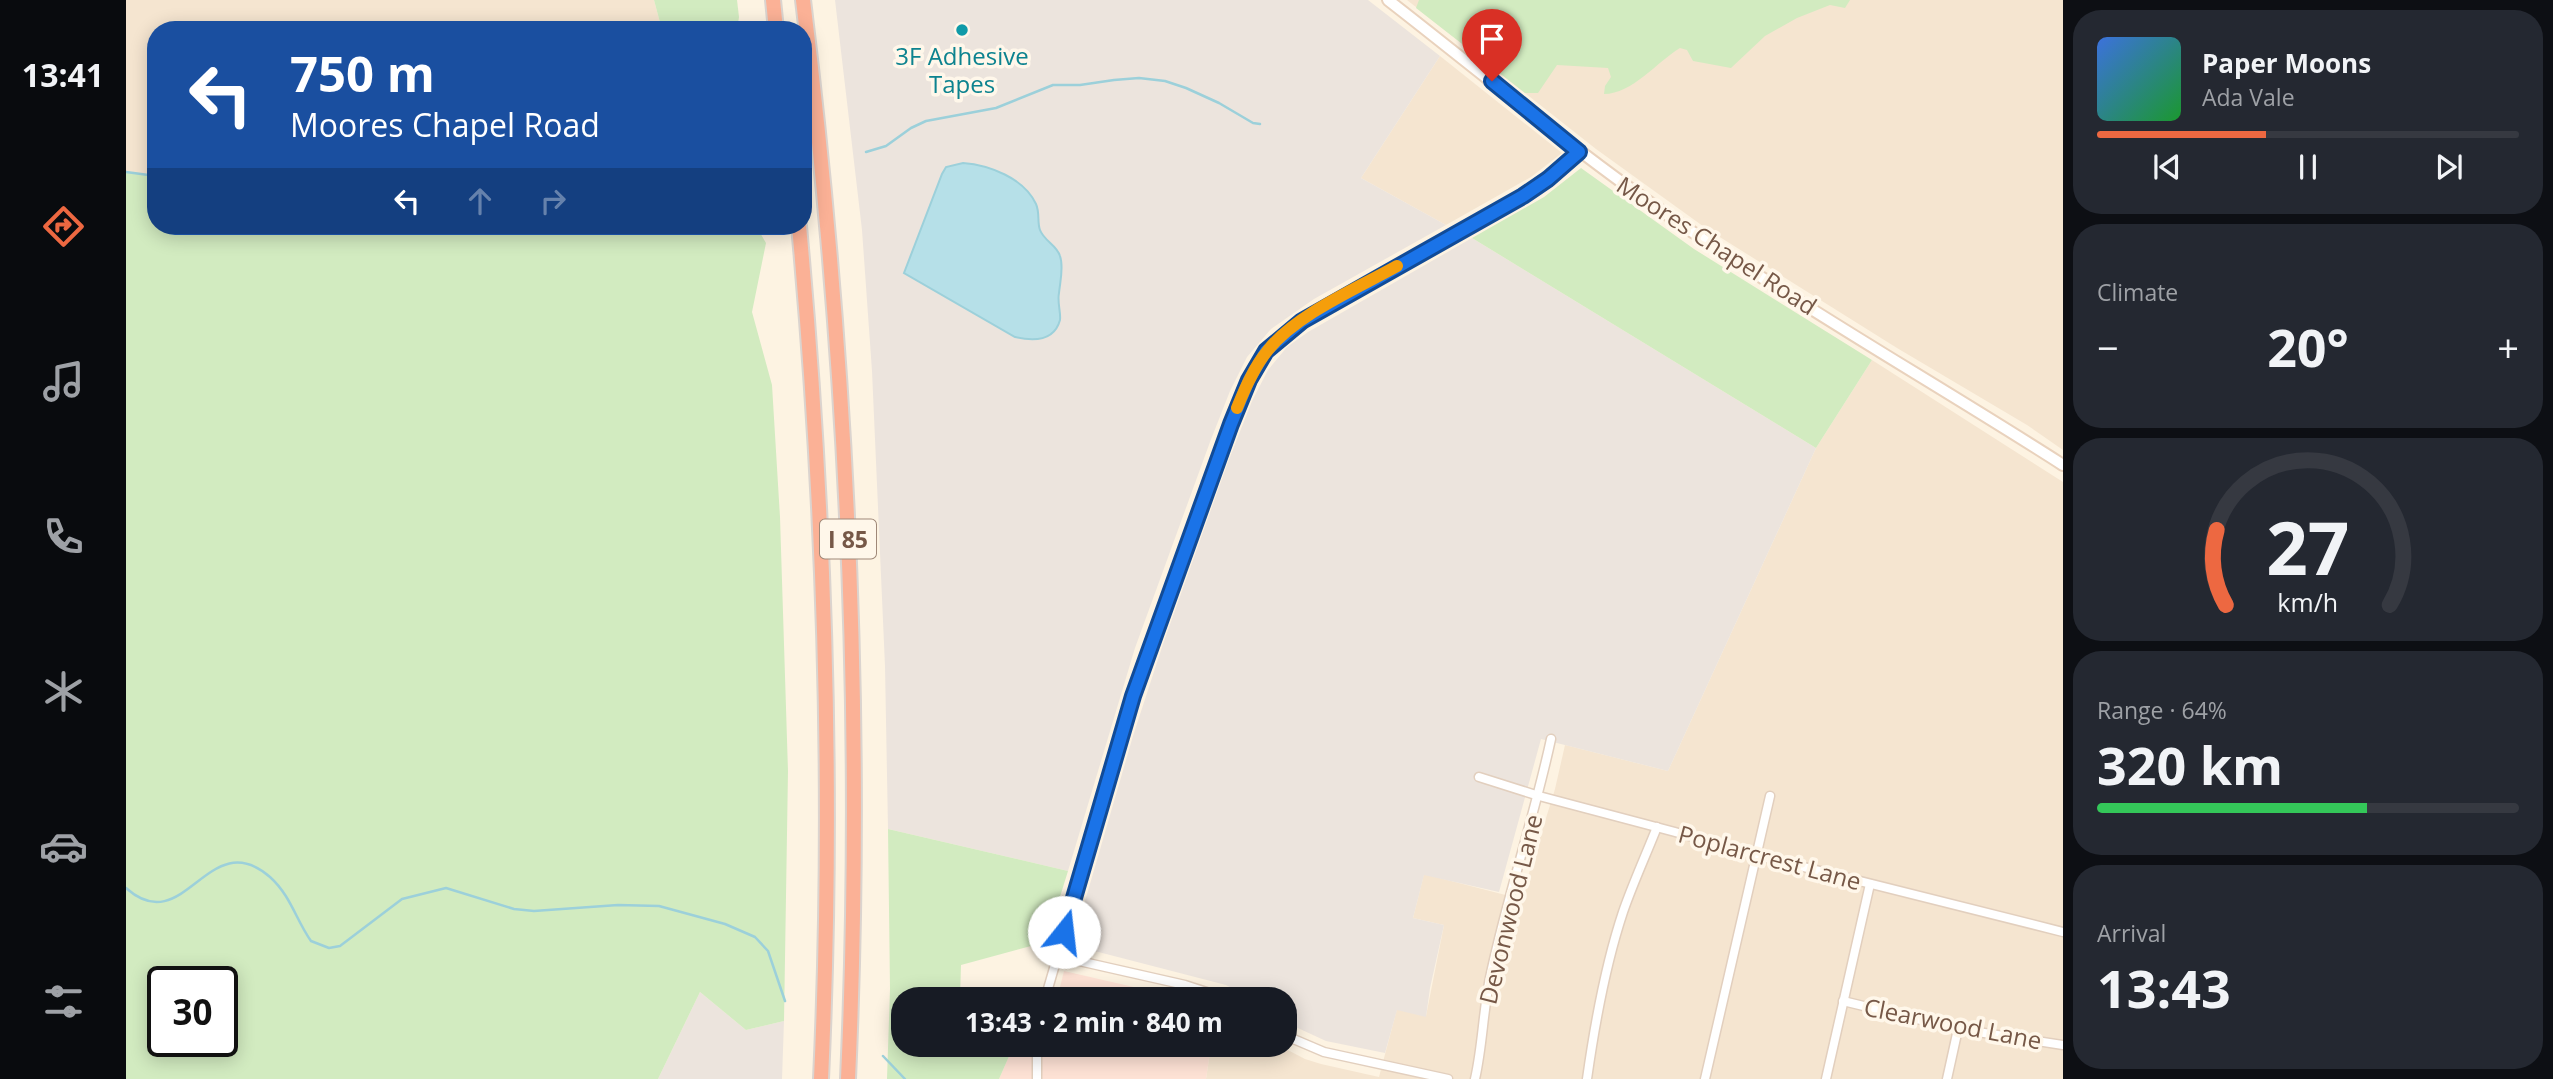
<!DOCTYPE html>
<html lang="en">
<head>
<meta charset="utf-8">
<style>
	:root { --surface:#171b24; --page:#242831; --text:#f1f3f6; --muted:#9ea1a6; --line:#363941; --accent:#ed6841 }
	body { margin:0; font-family:"Open Sans",sans-serif; background:var(--page); color:var(--text); height:100vh; display:flex; flex-direction:column; font-size:26px; white-space:nowrap }
	* { box-sizing:border-box; margin:0 }
	p { font-size:23px; color:var(--muted) }
	.icon { flex:none; width:38px; height:38px; fill:none; stroke:currentColor; stroke-width:2; stroke-linecap:round; stroke-linejoin:round }
	.map { position:relative; flex:1; overflow:hidden }
	.drawer { display:flex; flex-direction:column; gap:10px; padding:10px; background:#0d0f14; width:490px }
	.drawer>* { flex:none }
	.top-card { position:absolute; left:21px; top:21px; width:665px; height:214px; border-radius:28px; box-shadow:0 4px 18px #0003; background:#1a4fa0; color:#fff; overflow:hidden }
	.speed { position:absolute; left:21px; top:966px; display:flex; gap:14px; font-size:35px; font-weight:700; text-align:center }
	.speed>* { display:grid; place-content:center; width:91px; height:91px; border-radius:50%; background:var(--surface); box-shadow:0 4px 18px #0003; line-height:1 }
	.speed .limit { border:4px solid #111; border-radius:10px; background:#fff; color:#111 }
	.pin { position:absolute; display:grid; place-items:center; width:60px; height:60px; color:#fff; margin:-72px -30px; border-radius:50% 50% 50% 0; rotate:-45deg; box-shadow:0 0 7px #0007 }
	.pin .icon { rotate:45deg }
	.me { position:absolute; width:77px; margin:-38px; rotate:16deg; stroke-linejoin:round; filter:drop-shadow(0 0 5px #0008) }
	.turn { display:flex; align-items:center; gap:24px; height:147px; padding:0 28px; font-size:32px }
	.turn .icon { width:91px; height:91px; stroke-width:2.5 }
	.turn b { display:block; font-size:49px; line-height:60px }
	.lanes { display:flex; align-items:center; height:66px; padding:0 28px; background:#0003; justify-content:center; gap:35px; direction:ltr }
	.lanes .off { opacity:.35 }
	.big { font-size:52px; font-weight:700; line-height:1.1 }
	.drawer .card { flex:1; display:flex; flex-direction:column; justify-content:center; gap:10px; min-width:0; padding:0 24px; border-radius:28px; background:var(--page) }
	.drawer .dial { align-items:center; gap:0 }
	.dial svg { height:182px; overflow:visible; fill:none; stroke:var(--line); stroke-width:7; stroke-linecap:round; text-anchor:middle }
	.dial text { fill:var(--text); stroke:none }
	.song { display:flex; align-items:center; gap:21px }
	.cover { width:84px; height:84px; border-radius:10px; background:linear-gradient(135deg,hsl(220 70% 55%),hsl(130 70% 35%)) }
	.played { height:7px; border-radius:4px; background:linear-gradient(90deg,var(--accent) 40%,var(--line) 40%) }
	.keys { display:flex; justify-content:space-around; direction:ltr }
	.heat { display:flex; justify-content:space-between; align-items:center; font-size:38px; direction:ltr }
	.charge { height:10px; border-radius:5px; background:linear-gradient(90deg,#34c759 64%,var(--line) 0) }
	.trip { position:absolute; left:765px; top:987px; width:406px; height:70px; border-radius:28px; background:var(--surface); box-shadow:0 4px 18px #0003; font-weight:700; line-height:70px; text-align:center }
	main { display:flex; flex:1; min-height:0 }
	.tab-bar { display:flex; flex-direction:column; width:126px; justify-content:space-around; align-items:center; background:#090b0e; color:var(--muted) }
	.tab-bar .icon { width:49px; height:49px }
	.tab-bar .selected { color:var(--accent) }
	.tab-bar b { font-size:32px; color:var(--text) }
	.map>svg:first-child { display:block }
</style>
</head>
<body>
<main>
<nav class="tab-bar">
<b>13:41</b>
<svg class="icon selected" aria-label="directions" viewBox="0 0 24 24"><path d="M12 3l9 9-9 9-9-9zM9 14v-3h6M13 9l2 2-2 2"/></svg>
<svg class="icon" aria-label="music" viewBox="0 0 24 24"><path d="M9 18V5l10-2v13"/><circle cx="6" cy="18" r="3"/><circle cx="16" cy="16" r="3"/></svg>
<svg class="icon" aria-label="phone" viewBox="0 0 24 24"><path d="M5 4h4l2 5-3 2q2 4 5 5l2-3 5 2v4C11 20 4 13 5 4z"/></svg>
<svg class="icon" aria-label="climate" viewBox="0 0 24 24"><path d="M12 3v18M4 7l16 10M4 17L20 7"/></svg>
<svg class="icon" aria-label="car" viewBox="0 0 24 24"><path d="M5 17H2v-5l4-1 3-4h7l3 4 3 1v5h-3M9 17h6M6 11h13"/><circle cx="7" cy="17" r="2"/><circle cx="17" cy="17" r="2"/></svg>
<svg class="icon" aria-label="filters" viewBox="0 0 24 24"><path d="M4 7h16M4 17h16"/><circle cx="9" cy="7" r="2"/><circle cx="15" cy="17" r="2"/></svg>
</nav>
<div class="map">
<svg width="1937" height="1079" viewBox="0 0 1937 1079">
	<rect width="100%" height="100%" fill="#fdf3e2"/>
	<g fill="#f5e5d0">
		<polygon points="0,0 528,0 536,30 30,30 30,176 0,172"/>
		<polygon points="1281,0 1937,0 1937,450 1901,425 1771,348 1581,229 1470,149"/>
		<polygon points="1314,56 1436,153 1405,177 1320,225 1235,178"/>
		<polygon points="1746,360 1937,482 1937,1079 1080,1079 1085,1045 1152,1045 1179,1059 1195,1064 1253,1077 1271,1009 1300,1016 1318,925 1287,918 1298,874 1395,899 1429,789 1439,745 1542,771 1690,448"/>
	</g>
	<g fill="#fee2d5">
		<polygon points="938,971 1060,999 931,999"/>
		<polygon points="888,1045 922,1053 923,1045 1085,1045 1080,1079 873,1079"/>
	</g>
	<g fill="#ece4dd">
		<polygon points="709,0 1242,0 1314,56 1235,178 1320,225 1188,299 1145,329 1121,357 1104,391 1084,442 1009,648 942,871 762,829 759,666 746,371 736,230"/>
		<polygon points="1346,238 1690,448 1542,771 1415,739 1373,892 1298,875 1287,918 1318,925 1304,988 1300,1017 1271,1010 1259,1053 1200,1041 1161,1023 1159,1021 1158,999 1126,999 1100,985 957,948 952,946 948,939 1007,736 1037,644 1102,462 1126,401 1142,370 1161,347 1182,332"/>
		<polygon points="574,992 620,1030 658,1021 656,1079 532,1079"/>
	</g>
	<g fill="#d2ebc0" fill-rule="evenodd">
		<polygon points="528,0 611,0 613,17 611,30 536,30"/>
		<path d="M1293,0H1724L1719,8L1704,5L1671,18L1639,36L1605,68L1567,61L1561,50L1554,48C1531,62 1506,94 1478,94L1479,86L1485,77L1482,68L1431,65L1412,93H1399L1290,8Z"/>
		<polygon points="1455,168 1568,249 1746,360 1690,448 1346,238 1418,197"/>
		<path d="M0,172L30,176V226H630L640,243L626,312L646,385L654,517L662,771L658,1021L620,1030L574,992L532,1079H0ZM37,982H96V1041H37Z"/>
		<polygon points="762,829 942,871 920,942 835,965 834,999 777,999 777,1045 888,1045 873,1079 761,1079 764,989"/>
	</g>
	<path fill="#b6e0e8" stroke="#9cd0da" stroke-width="2" d="M837,163C863,165 898,178 910,204C914,213 911,222 914,230C918,241 931,245 934,256C938,267 934,282 933,293C931,302 935,312 934,320C928,342 906,341 889,337L778,273L816,174L820,167Z"/>
	<g fill="none" stroke-linecap="round" stroke-linejoin="round">
		<g stroke="#9cd0da" stroke-width="2.5">
			<polyline points="740,152 760,146 785,128 800,121 870,108 927,85 954,85 988,80 1013,78 1039,81 1060,88 1093,103 1127,123 1134,124"/>
			<polyline points="0,172 30,176"/>
			<path d="M0,888C59,941 82,823 144,877C165,896 170,920 185,941L203,948L214,946L276,899L320,888L388,909L408,911L492,905L533,906L599,924L629,937L642,951L659,1001"/>
			<polyline points="757,1056 779,1079"/>
		</g>
		<g stroke="#e2cfbe" stroke-width="11">
			<g id="street">
				<polyline points="1353,777 1413,796 1549,832 1630,855 1937,932"/>
				<polyline points="931,956 1059,985 1102,999"/>
				<polyline points="919,999 1007,696 1092,457 1116,396 1132,363 1146,346 1176,321 1397,196 1422,179 1453,152"/>
				<polyline points="1717,1001 1832,1029 1937,1045"/>
				<polyline points="1158,1035 1198,1052 1322,1079"/>
				<polyline points="911,1079 911,1045"/>
				<path d="M1349,1079C1357,1044 1357,1008 1365,973C1382,894 1408,818 1425,739"/>
				<path d="M1461,1079C1469,1022 1479,966 1497,912C1507,883 1520,855 1531,827"/>
				<polyline points="1579,1079 1644,796"/>
				<polyline points="1700,1079 1744,884"/>
				<polyline points="1821,1079 1832,1029"/>
			</g>
		</g>
		<g stroke="#e9d2bd" stroke-width="14">
			<path id="secondary" d="M1262,0C1365,80 1465,165 1574,237C1692,317 1817,388 1937,465"/>
		</g>
		<g stroke="#dbd4cf" stroke-width="18">
			<g id="highway">
				<polyline points="647,0 650,30"/>
				<path d="M677,0C721,358 738,719 722,1079"/>
				<path d="M673,226C699,509 708,795 695,1079"/>
			</g>
		</g>
		<use href="#street" stroke="#fff" stroke-width="8"/>
		<use href="#secondary" stroke="#fff" stroke-width="10"/>
		<use href="#highway" stroke="#fbb196" stroke-width="14"/>
	</g>
	<g fill="none" stroke-linecap="round" stroke-linejoin="round">
		<g stroke="#114b97" stroke-width="18">
			<polyline id="route" points="938,932 1007,696 1105,424 1123,380 1140,351 1176,321 1397,196 1422,179 1453,152 1366,81"/>
		</g>
		<use href="#route" stroke="#1a73e8" stroke-width="12"/>
		<path stroke="#f59e0b" stroke-width="12" d="M1111,408C1119,388 1128,367 1142,350C1171,314 1230,289 1271,266"/>
	</g>
	<circle fill="#0f9aa8" stroke="#fff7ea" stroke-width="2.5" cx="836" cy="30" r="7"/>
	<g text-anchor="middle" dominant-baseline="central" stroke-width="7" stroke-linejoin="round" paint-order="stroke">
		<rect fill="#fff7ea" stroke="#9f8878" stroke-width="2" x="694" y="519.5" width="56" height="39" rx="5"/>
		<g font-size="23" font-weight="bold" fill="#765847">
			<text x="722" y="539">I 85</text>
		</g>
		<g font-size="24" fill="#0d838f" stroke="#fff7ea">
			<text x="836" y="55">3F Adhesive<tspan x="836" dy="28">Tapes</tspan></text>
		</g>
		<g font-size="24" fill="#765847" stroke="#fff7ea">
			<text transform="translate(1591 245) rotate(33)">Moores Chapel Road</text>
			<text transform="translate(1644 857) rotate(15)">Poplarcrest Lane</text>
			<text transform="translate(1384 909) rotate(-76)">Devonwood Lane</text>
			<text transform="translate(1827 1023) rotate(11)">Clearwood Lane</text>
		</g>
	</g>
</svg>
<div class="speed"><div class="limit">30</div></div>
<div class="pin" style="left:1366px;top:81px;background:#d93025"><svg class="icon" aria-label="arrive" viewBox="0 0 24 24"><path d="M6 21V4h12l-3 4 3 4H6"/></svg></div>
<svg class="me" style="left:938px;top:932px" viewBox="-20 -20 40 40"><circle r="19" fill="#fff"/><path d="M0-13L10 11 0 6-10 11z" fill="#1a73e8"/></svg>
<div class="trip">13:43 · 2 min · 840 m</div>
<div class="top-card">
<div class="turn"><svg class="icon" aria-label="left" viewBox="0 0 24 24"><path d="M17 20v-9H6M10 6l-5 5 5 5"/></svg><div><b>750 m</b>Moores Chapel Road</div></div>
<div class="lanes"><svg class="icon" aria-label="left" viewBox="0 0 24 24"><path d="M17 20v-9H6M10 6l-5 5 5 5"/></svg><svg class="icon off" aria-label="ahead" viewBox="0 0 24 24"><path d="M12 20V5M6 11l6-6 6 6"/></svg><svg class="icon off" aria-label="right" viewBox="0 0 24 24"><path d="M7 20v-9h11M14 6l5 5-5 5"/></svg></div>
</div>
</div>
<section class="drawer">
<div class="card">
<div class="song"><i class="cover"></i><div><b>Paper Moons</b><p>Ada Vale</p></div></div>
<div class="played"></div>
<div class="keys"><svg class="icon" aria-label="previous" viewBox="0 0 24 24"><path d="M18 5L8 12l10 7zM5 5v14"/></svg><svg class="icon" aria-label="pause" viewBox="0 0 24 24"><path d="M8 5v14M16 5v14"/></svg><svg class="icon" aria-label="next" viewBox="0 0 24 24"><path d="M6 5l10 7-10 7zM19 5v14"/></svg></div>
</div>
<div class="card"><p>Climate</p>
<div class="heat"><a>−</a><b class="big">20°</b><a>+</a></div>
</div>
<div class="card dial"><svg viewBox="0 0 100 80">
<path d="M14 69A42 42 0 1 1 86 69"/>
<path d="M14 69A42 42 0 0 1 10 36" stroke="#ed6841"/>
<text x="50" y="56" font-size="32" font-weight="700">27</text>
<text x="50" y="72" font-size="11">km/h</text>
</svg></div>
<div class="card"><p>Range · 64%</p><b class="big">320 km</b><div class="charge"></div></div>
<div class="card"><p>Arrival</p><b class="big">13:43</b></div>
</section>
</main>
</body>
</html>
